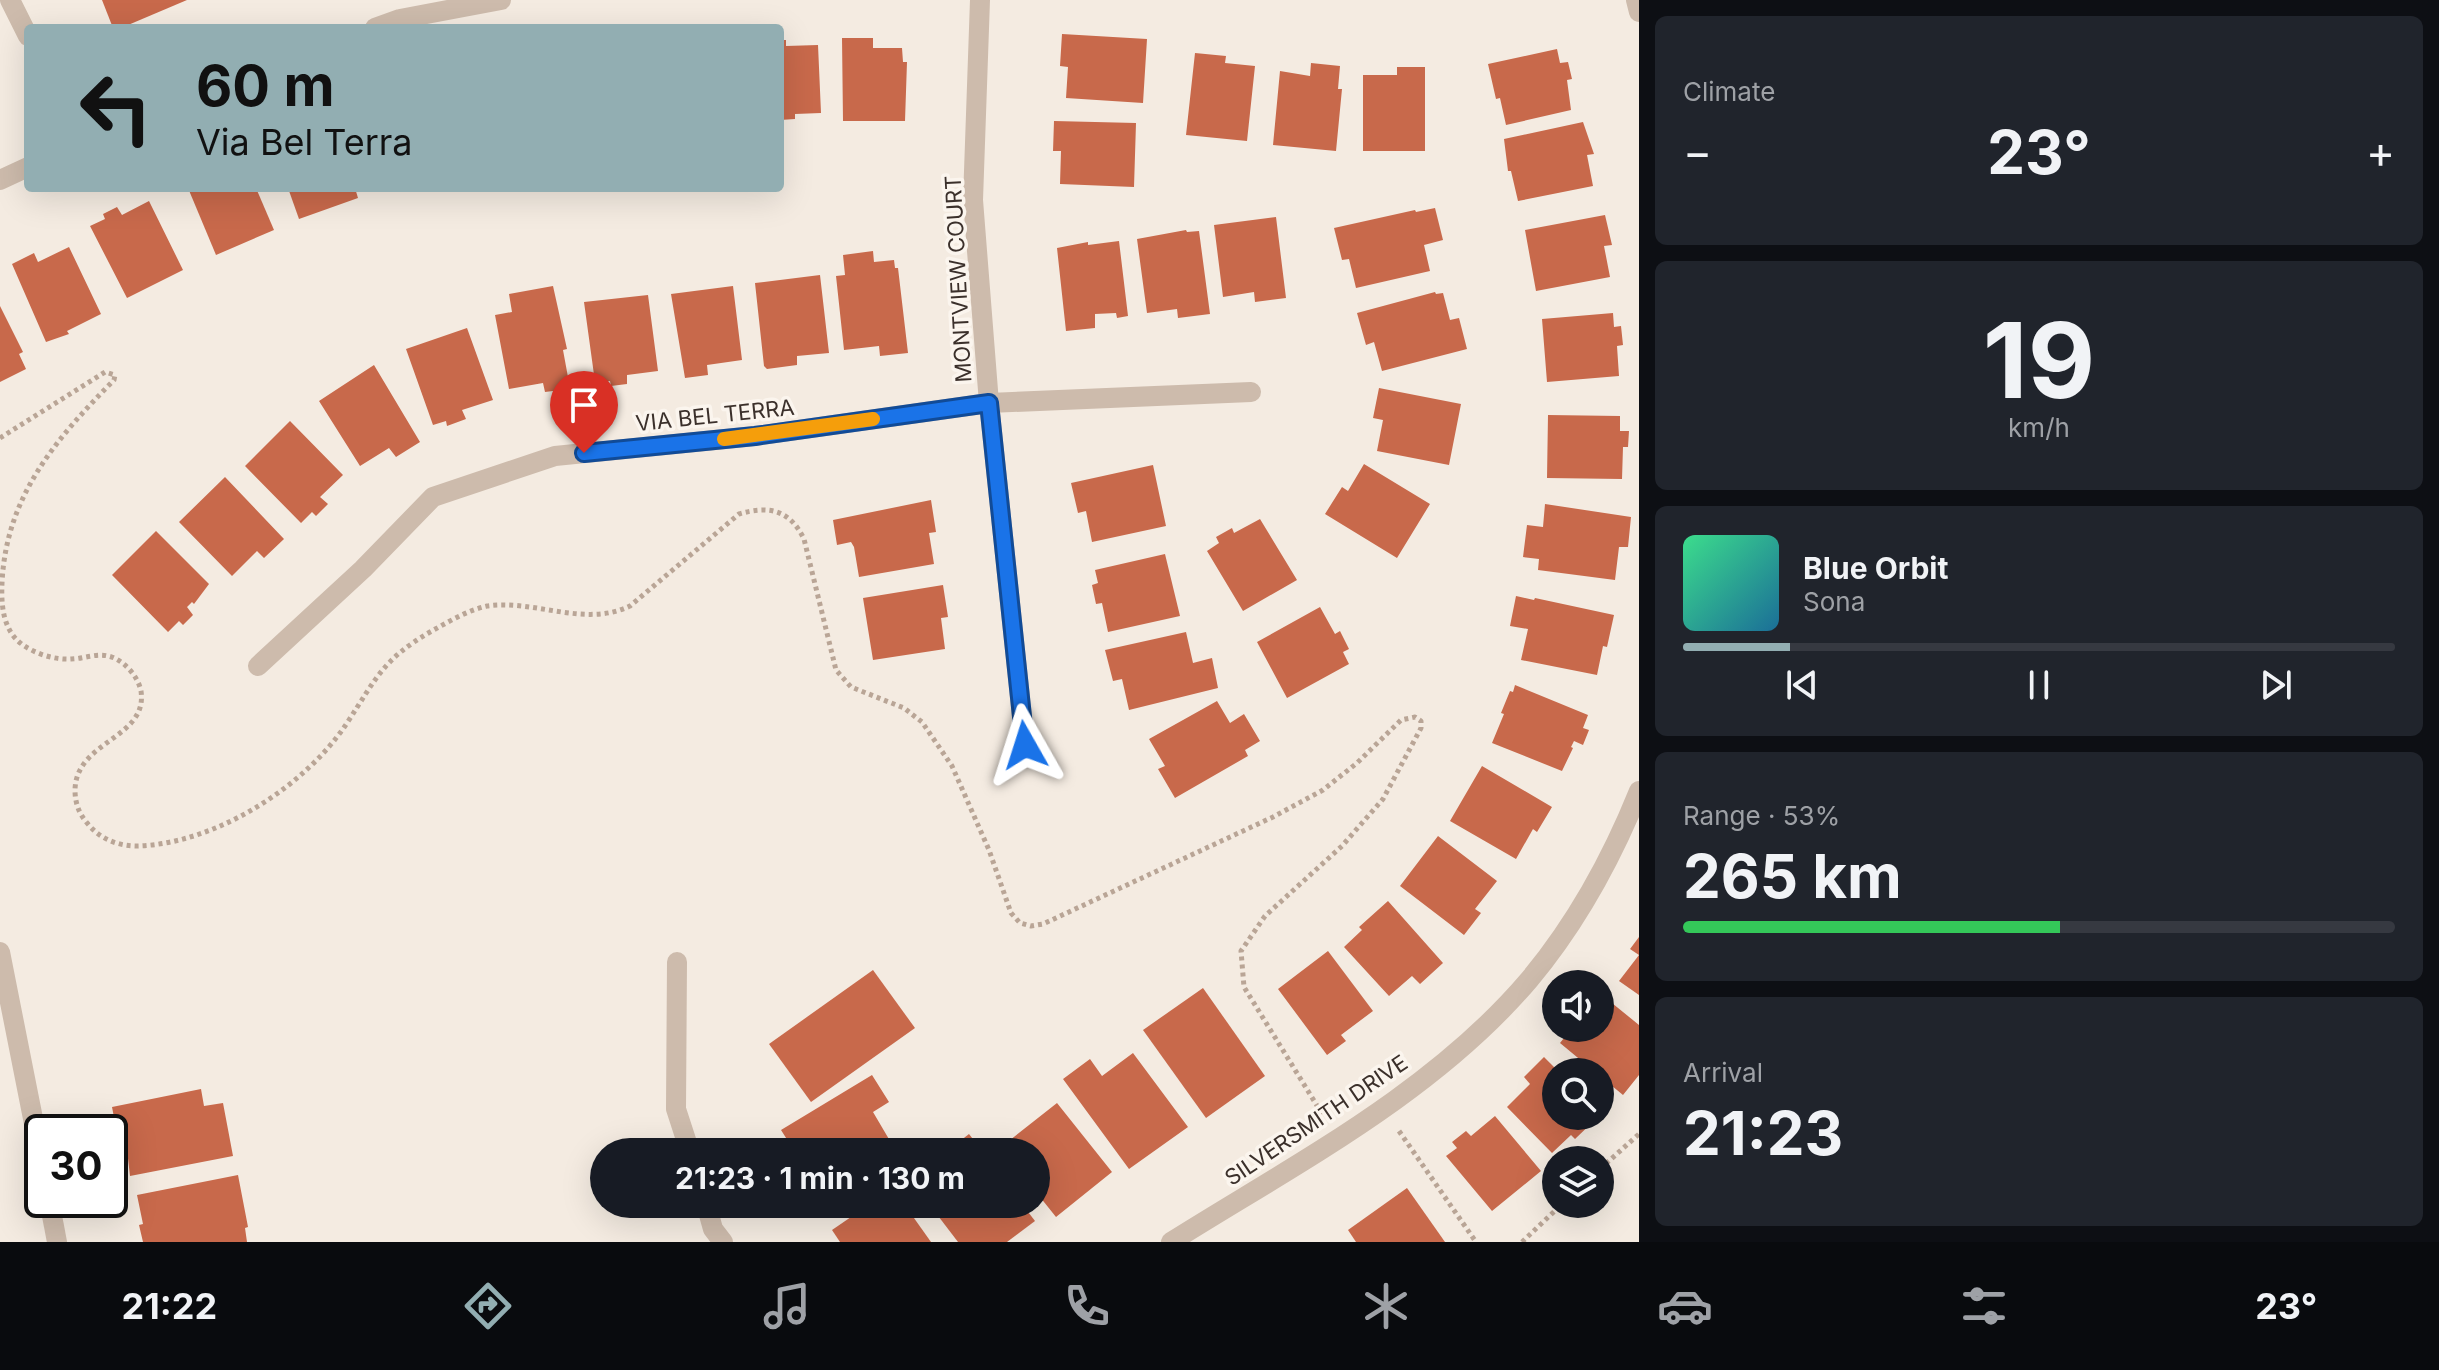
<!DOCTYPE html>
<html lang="en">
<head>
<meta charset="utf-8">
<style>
	:root { --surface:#171b24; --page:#20242c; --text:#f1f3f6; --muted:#9ea1a6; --line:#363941; --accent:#92aeb2 }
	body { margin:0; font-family:Inter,sans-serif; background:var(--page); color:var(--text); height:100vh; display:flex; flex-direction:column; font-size:30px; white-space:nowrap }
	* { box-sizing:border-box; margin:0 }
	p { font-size:26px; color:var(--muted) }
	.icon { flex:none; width:44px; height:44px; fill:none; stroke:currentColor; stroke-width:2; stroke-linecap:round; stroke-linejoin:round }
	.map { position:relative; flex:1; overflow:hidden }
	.drawer { display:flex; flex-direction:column; gap:16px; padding:16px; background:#0d0f14; width:800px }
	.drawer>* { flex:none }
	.banner { position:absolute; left:24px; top:24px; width:760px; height:168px; border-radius:8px; box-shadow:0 8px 32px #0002; background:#92aeb2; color:#111; overflow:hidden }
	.tools { position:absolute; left:1542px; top:970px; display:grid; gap:16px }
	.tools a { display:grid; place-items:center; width:72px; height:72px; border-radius:50%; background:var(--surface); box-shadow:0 8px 32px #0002; font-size:40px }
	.speed { position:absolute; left:24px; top:1114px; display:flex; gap:16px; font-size:40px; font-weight:700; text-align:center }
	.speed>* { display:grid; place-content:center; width:104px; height:104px; border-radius:50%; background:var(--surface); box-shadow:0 8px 32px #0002; line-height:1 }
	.speed .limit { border:4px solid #111; border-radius:12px; background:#fff; color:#111 }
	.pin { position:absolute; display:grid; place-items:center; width:68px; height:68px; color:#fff; margin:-82px -34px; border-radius:50% 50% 50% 0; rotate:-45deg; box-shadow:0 0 8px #0007 }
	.pin .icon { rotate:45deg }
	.me { position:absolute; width:88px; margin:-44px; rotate:354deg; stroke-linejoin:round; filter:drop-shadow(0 0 6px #0008) }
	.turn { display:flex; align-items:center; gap:28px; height:168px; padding:0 40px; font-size:36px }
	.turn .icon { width:104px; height:104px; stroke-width:2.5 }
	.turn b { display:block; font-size:56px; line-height:68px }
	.big { font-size:60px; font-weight:700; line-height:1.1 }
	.drawer .widget { flex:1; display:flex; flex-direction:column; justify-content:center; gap:12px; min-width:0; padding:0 28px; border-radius:12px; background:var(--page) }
	.drawer .dial { align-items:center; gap:0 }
	.dial b { font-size:104px; line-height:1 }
	.song { display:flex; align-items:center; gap:24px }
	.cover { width:96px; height:96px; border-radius:12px; background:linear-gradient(135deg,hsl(150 70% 55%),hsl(200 70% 35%)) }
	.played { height:8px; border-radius:4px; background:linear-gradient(90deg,var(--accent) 15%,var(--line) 15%) }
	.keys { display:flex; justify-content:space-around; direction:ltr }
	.heat { display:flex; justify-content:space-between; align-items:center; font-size:44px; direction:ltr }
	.charge { height:12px; border-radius:6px; background:linear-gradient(90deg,#34c759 53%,var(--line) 0) }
	.trip { position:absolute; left:590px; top:1138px; width:460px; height:80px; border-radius:40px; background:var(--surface); box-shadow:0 8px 32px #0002; font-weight:700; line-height:80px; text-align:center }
	.tab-bar { display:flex; height:128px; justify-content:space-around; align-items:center; background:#090b0e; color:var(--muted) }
	.tab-bar .icon { width:56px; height:56px }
	.tab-bar .on { color:var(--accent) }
	.tab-bar b { font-size:36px; color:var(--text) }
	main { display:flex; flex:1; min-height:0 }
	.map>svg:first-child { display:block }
</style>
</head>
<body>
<main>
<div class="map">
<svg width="1639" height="1242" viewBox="0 0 1639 1242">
	<rect width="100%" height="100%" fill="#f4ebe1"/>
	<g fill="#c8694b">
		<polygon points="102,0 187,0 121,28 113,28"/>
		<polygon points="1062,34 1147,39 1143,103 1066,98 1068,67 1060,66"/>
		<polygon points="842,38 873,38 873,48 902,48 903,62 907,62 905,121 843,121"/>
		<polygon points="780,40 786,40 786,46 818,45 821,113 795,114 795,119 780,120"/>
		<polygon points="1557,49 1560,63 1568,62 1572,79 1567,80 1571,110 1506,125 1500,98 1496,99 1488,64"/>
		<polygon points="1195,53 1226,56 1225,63 1255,66 1247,141 1186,135"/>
		<polygon points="1311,63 1340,66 1338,89 1342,89 1336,151 1273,145 1280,71 1310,76"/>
		<polygon points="1397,67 1425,67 1425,151 1363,151 1363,75 1397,75"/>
		<polygon points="1054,121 1136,123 1134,187 1060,184 1061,151 1053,151"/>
		<polygon points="1583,122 1594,154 1587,155 1593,186 1518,201 1511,171 1508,171 1504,139"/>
		<polygon points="188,188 256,188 274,230 216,255"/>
		<polygon points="288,188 355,188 358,198 299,219"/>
		<polygon points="149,201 183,270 127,298 90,226 105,219 103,214 117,207 122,215"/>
		<polygon points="1435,208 1443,240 1424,245 1430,271 1356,288 1349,259 1342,260 1334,228 1415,210 1416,212"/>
		<polygon points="1605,215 1612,245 1604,246 1610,277 1536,291 1525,230"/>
		<polygon points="1276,217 1286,298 1255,302 1254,292 1223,297 1214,225"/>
		<polygon points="1186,230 1187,232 1199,231 1210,314 1178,318 1177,309 1147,313 1137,239"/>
		<polygon points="1119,241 1128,316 1117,318 1116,313 1095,314 1095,328 1066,331 1057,248 1088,242 1088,245"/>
		<polygon points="69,247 101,314 67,331 69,334 46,342 12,264 34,253 38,262"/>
		<polygon points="873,251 874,262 894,260 895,268 898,268 908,353 880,356 879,346 844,350 836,276 845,275 843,255"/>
		<polygon points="820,275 829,353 797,356 797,365 767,369 764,366 755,283"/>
		<polygon points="553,286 567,349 563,350 570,388 553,394 553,391 545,392 543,383 509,389 495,315 512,312 509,294"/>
		<polygon points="733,286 742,360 707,365 708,375 685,378 671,294"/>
		<polygon points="1435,292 1436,294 1443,293 1450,320 1459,318 1467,349 1382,371 1374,342 1366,345 1357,313"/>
		<polygon points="648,295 658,371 627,375 627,384 611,386 610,381 595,382 584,302"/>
		<polygon points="0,306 23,352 19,354 26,369 0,382"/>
		<polygon points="1613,313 1614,327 1621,326 1623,345 1617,346 1619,376 1547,382 1542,319"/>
		<polygon points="467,328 493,400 462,410 466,419 447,426 446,421 433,425 406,349"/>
		<polygon points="374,365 420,442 396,457 389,448 360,466 319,401"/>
		<polygon points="1379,388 1461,404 1449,465 1377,451 1383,420 1373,418"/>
		<polygon points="1548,415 1620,416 1620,431 1629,431 1628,447 1623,447 1622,479 1547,478"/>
		<polygon points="290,421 343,475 320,497 328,504 316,516 312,512 301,523 245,466"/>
		<polygon points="1364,464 1430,504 1397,558 1325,514 1342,487 1348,491"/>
		<polygon points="1153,465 1166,526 1092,542 1086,511 1078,513 1071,483"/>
		<polygon points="225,477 284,539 264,558 257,551 232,576 179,522"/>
		<polygon points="931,500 936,532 929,533 934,564 859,577 854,547 851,542 837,545 833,520"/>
		<polygon points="1545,504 1631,517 1628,547 1619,547 1615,580 1538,570 1539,559 1523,557 1527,525 1543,527"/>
		<polygon points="1260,519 1297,580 1243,611 1207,551 1219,543 1216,537 1232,528 1234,533"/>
		<polygon points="156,531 209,584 194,604 192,602 187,607 193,615 183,625 179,621 168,632 112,575"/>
		<polygon points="1165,554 1180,616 1108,632 1102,603 1096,604 1092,585 1098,583 1095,570"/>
		<polygon points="943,585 948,617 941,618 945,649 873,660 863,598"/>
		<polygon points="1516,596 1534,600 1535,598 1614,615 1607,647 1603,646 1597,675 1521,660 1528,629 1510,626"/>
		<polygon points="1320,607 1335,634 1340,631 1349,649 1343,652 1349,664 1287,698 1257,642"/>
		<polygon points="1186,632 1193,663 1212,658 1218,688 1129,710 1122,679 1113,681 1105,650"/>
		<polygon points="1515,685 1588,715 1583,728 1589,730 1583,745 1574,741 1571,747 1573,748 1562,771 1492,743 1504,714 1501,713 1510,691 1513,692"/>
		<polygon points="1217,701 1230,723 1244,714 1260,741 1245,750 1248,756 1175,798 1158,769 1165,766 1149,739"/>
		<polygon points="1482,766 1552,807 1537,832 1533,829 1516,859 1450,821"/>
		<polygon points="1438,836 1497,881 1475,909 1481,913 1464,935 1400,886"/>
		<polygon points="1388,901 1443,963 1420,984 1412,976 1389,996 1344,947 1362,930 1359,927"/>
		<polygon points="1639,937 1639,995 1619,981 1639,955 1630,949"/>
		<polygon points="1328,951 1373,1011 1341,1035 1346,1041 1327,1055 1278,989"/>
		<polygon points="873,970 915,1028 811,1102 769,1044"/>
		<polygon points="1203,988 1265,1076 1206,1118 1143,1030"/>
		<polygon points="1607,999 1639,1025 1639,1075 1623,1095 1600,1076 1600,1072 1595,1072 1560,1043 1572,1028 1600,1028 1600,1008"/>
		<polygon points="1133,1053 1188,1127 1129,1169 1063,1079 1090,1059 1102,1076"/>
		<polygon points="1544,1057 1559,1072 1556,1072 1556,1116 1599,1116 1575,1139 1571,1135 1552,1153 1507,1107 1530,1084 1524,1077"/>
		<polygon points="872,1075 889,1102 873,1112 893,1146 883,1152 795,1152 781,1130"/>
		<polygon points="201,1089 204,1106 223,1103 233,1156 130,1176 126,1141 119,1143 112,1107"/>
		<polygon points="1057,1103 1112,1172 1056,1217 1036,1192 1036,1152 1004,1152 1000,1148"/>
		<polygon points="1495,1116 1541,1171 1492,1211 1446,1156 1457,1148 1452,1142 1466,1131 1471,1136"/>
		<polygon points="969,1134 983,1152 946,1152"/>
		<polygon points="238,1175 248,1227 245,1228 247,1242 143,1242 139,1225 143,1224 137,1195"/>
		<polygon points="1407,1188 1445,1242 1356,1242 1348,1230"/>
		<polygon points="870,1204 904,1204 931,1242 840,1242 832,1230"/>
		<polygon points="929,1204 1022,1204 1035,1221 1007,1242 958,1242"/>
	</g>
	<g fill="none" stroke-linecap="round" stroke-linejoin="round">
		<g stroke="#b9a596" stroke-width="5" stroke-dasharray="4 4" stroke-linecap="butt">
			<path d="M0,438L105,372L115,375L114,380C56,439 6,496 2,583C1,606 3,631 23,645C36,654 55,660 71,659C83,659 96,653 108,656C123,659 138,676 141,691C148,739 76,740 75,790C75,803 79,814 88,824C100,839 118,846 137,846C215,844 305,787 347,723C376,679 382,660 430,632C448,622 468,610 487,606C534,599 585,628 630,606L739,514C769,505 790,510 804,539L836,670L851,687L904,708L922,722L952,766L989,850L1011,913L1020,923L1031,926L1043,924L1273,817L1323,790L1357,763L1401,720L1415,717L1421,721V728L1383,799L1342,846L1265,916L1241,951L1244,987L1324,1117"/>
			<polyline points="1399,1131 1476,1242"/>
			<polyline points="1600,1169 1639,1134"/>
			<polyline points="1522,1242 1562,1204"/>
		</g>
		<g stroke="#cdbbac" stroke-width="20">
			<polyline points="10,0 28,36"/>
			<polyline points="980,0 973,200 989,403 1025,745"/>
			<polyline points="1636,0 1639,12"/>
			<polyline points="375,28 400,19 501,0"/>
			<polyline points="0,180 28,167"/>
			<polyline points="258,666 363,569 433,497 555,456 755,436 989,403 1251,392"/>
			<polyline points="0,952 42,1164"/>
			<polyline points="677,962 676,1109 690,1152"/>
			<polyline points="49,1200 57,1242"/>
			<polyline points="706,1204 713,1229 723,1242"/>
			<path d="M1171,1242C1295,1164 1433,1093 1529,980C1575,925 1612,858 1639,791"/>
		</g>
	</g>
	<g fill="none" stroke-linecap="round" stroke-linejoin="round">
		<g stroke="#114b97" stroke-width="20">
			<polyline id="route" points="584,453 755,436 989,403 1025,745"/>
		</g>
		<use href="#route" stroke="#1a73e8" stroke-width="14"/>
		<polyline stroke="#f59e0b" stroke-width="14" points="724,439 873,419"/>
	</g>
	<g text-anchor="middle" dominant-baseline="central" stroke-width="7" stroke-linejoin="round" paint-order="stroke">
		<g font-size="22" fill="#3b302b" stroke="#fbf5ee">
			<text transform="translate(958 279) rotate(-93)">MONTVIEW COURT</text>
			<text transform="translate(715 415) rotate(-6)">VIA BEL TERRA</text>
			<text transform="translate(1316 1120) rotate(-34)">SILVERSMITH DRIVE</text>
		</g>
	</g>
</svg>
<div class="tools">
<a><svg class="icon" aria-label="sound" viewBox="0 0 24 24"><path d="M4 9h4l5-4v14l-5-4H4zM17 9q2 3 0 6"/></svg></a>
<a><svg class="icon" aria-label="search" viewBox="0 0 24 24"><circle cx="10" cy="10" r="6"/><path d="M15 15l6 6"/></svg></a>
<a><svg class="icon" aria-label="layers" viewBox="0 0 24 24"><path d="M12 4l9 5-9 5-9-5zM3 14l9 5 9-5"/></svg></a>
</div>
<div class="speed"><div class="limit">30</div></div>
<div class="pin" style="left:584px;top:453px;background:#d93025"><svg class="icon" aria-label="arrive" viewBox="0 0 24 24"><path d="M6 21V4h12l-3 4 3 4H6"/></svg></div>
<svg class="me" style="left:1025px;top:745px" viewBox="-20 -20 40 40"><path d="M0-17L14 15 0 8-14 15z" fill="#1a73e8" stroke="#fff" stroke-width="4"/></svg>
<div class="trip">21:23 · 1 min · 130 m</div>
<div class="banner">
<div class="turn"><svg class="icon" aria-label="left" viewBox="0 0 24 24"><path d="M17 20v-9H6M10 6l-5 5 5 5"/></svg><div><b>60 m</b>Via Bel Terra</div></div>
</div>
</div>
<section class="drawer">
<div class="widget"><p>Climate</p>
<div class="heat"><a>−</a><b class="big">23°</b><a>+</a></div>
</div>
<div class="widget dial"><b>19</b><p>km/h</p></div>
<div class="widget">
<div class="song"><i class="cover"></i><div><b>Blue Orbit</b><p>Sona</p></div></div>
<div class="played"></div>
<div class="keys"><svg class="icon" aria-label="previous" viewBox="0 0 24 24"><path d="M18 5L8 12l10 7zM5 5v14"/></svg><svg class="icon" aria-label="pause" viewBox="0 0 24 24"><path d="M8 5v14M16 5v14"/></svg><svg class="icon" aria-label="next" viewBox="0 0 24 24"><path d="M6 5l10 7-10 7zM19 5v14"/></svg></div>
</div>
<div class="widget"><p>Range · 53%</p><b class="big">265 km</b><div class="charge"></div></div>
<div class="widget"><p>Arrival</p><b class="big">21:23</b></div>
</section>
</main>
<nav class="tab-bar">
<b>21:22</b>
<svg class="icon on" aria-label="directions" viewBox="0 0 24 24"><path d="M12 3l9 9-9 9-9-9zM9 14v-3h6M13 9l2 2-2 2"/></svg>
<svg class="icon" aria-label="music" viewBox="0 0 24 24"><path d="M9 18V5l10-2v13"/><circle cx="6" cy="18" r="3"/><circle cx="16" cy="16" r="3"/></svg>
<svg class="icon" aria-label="phone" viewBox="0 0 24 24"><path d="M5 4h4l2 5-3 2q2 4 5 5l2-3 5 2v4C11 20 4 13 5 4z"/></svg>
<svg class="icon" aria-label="climate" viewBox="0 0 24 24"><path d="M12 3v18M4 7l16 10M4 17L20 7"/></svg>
<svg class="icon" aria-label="car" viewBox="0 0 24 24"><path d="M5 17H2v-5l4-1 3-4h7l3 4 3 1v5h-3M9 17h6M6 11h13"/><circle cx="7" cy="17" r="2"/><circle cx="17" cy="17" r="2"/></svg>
<svg class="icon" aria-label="filters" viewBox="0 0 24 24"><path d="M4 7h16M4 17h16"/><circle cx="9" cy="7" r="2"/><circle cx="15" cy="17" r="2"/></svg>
<b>23°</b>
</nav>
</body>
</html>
